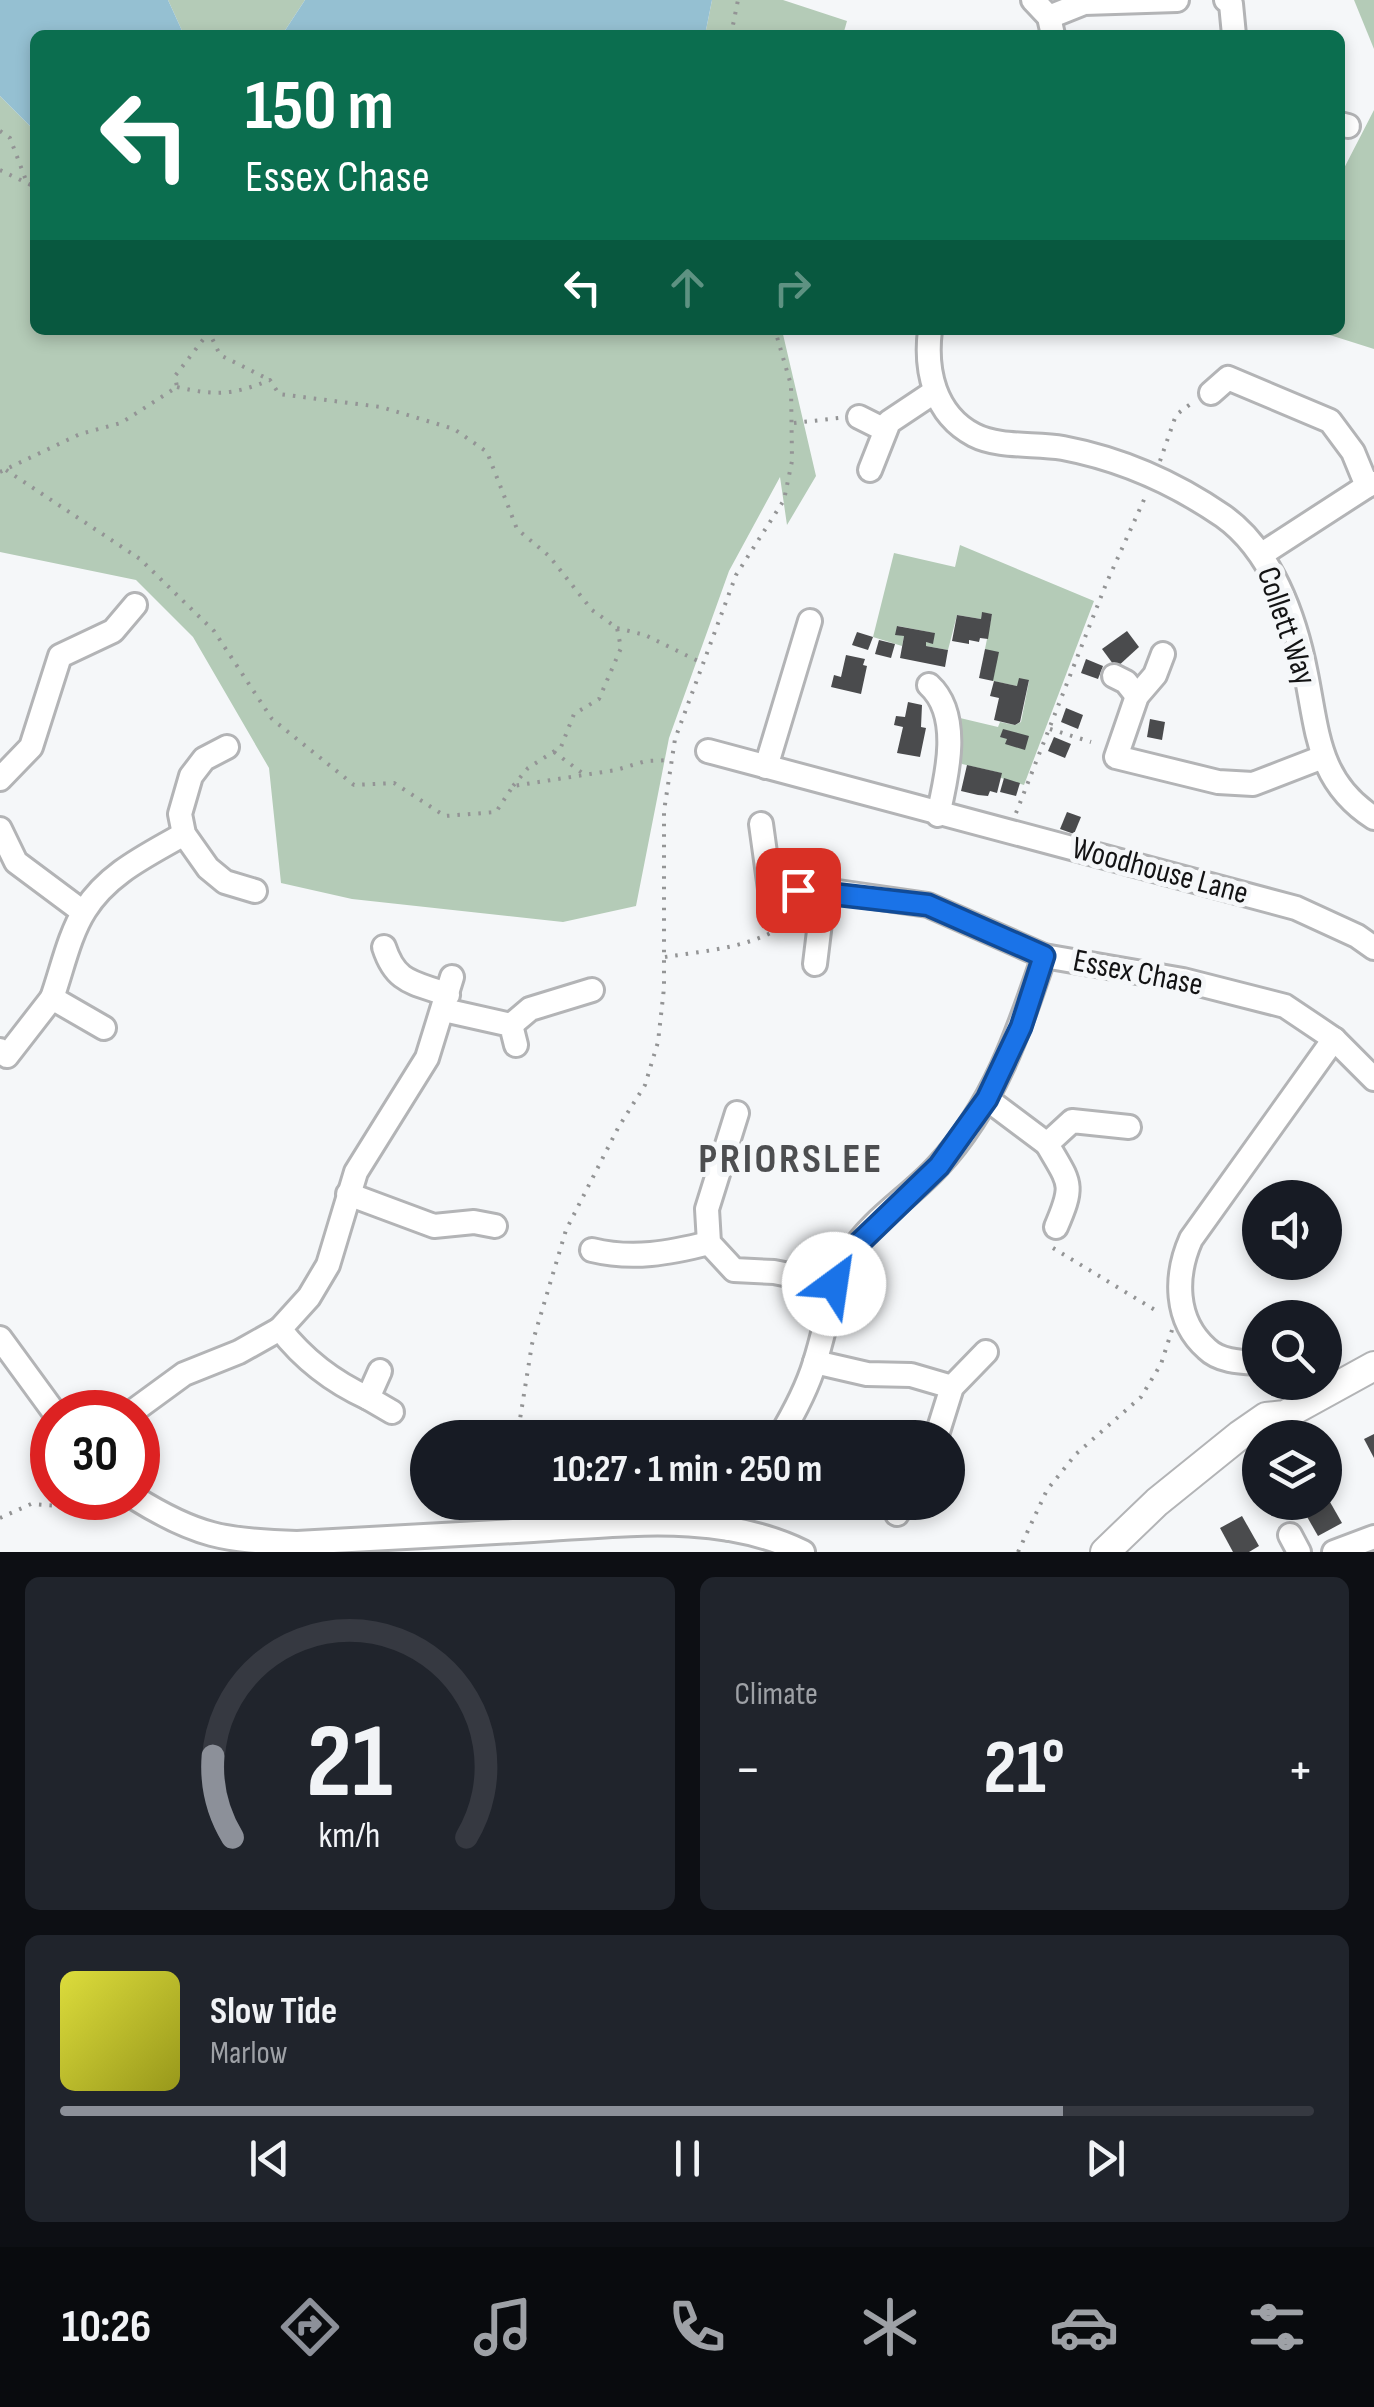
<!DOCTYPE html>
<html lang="en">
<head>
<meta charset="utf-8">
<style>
	:root { --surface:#171b24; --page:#20242c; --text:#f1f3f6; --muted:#9ea1a6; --line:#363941; --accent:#8c9099 }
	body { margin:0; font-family:"Sofia Sans Condensed",sans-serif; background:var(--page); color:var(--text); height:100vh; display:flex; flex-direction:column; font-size:38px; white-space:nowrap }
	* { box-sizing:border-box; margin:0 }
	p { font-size:32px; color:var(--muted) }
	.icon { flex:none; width:55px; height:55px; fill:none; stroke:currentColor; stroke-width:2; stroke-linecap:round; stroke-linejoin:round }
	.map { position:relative; height:1552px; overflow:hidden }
	.sheet { display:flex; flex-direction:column; gap:25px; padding:25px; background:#0d0f14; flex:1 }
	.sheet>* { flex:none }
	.hud { position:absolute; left:30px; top:30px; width:1315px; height:305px; border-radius:15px; box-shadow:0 5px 15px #0003; background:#0b6e4f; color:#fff; overflow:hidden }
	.buttons { position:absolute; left:1242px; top:1180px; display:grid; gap:20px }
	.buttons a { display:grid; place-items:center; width:100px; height:100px; border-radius:50%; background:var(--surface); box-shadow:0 5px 15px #0003; font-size:50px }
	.speed { position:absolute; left:30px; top:1390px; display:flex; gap:20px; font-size:50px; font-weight:700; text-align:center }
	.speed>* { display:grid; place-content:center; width:130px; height:130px; border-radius:50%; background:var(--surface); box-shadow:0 5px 15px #0003; line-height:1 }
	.speed .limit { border:15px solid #d22; background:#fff; color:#111 }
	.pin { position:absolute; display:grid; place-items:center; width:85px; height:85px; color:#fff; margin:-42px; border-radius:20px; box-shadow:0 5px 15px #0006 }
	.me { position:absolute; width:110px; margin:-55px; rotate:31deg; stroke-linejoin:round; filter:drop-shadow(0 0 8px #0008) }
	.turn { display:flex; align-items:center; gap:35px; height:210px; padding:0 50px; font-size:45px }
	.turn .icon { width:130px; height:130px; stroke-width:2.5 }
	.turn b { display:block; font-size:70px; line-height:85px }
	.lanes { display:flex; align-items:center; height:95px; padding:0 50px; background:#0003; justify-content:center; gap:50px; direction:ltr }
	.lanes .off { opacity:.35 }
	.big { font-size:75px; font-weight:700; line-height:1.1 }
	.sheet .tile { flex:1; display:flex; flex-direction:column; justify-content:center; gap:15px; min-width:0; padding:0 35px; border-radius:15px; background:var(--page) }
	.sheet .dial { align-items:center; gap:0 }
	.dial svg { height:260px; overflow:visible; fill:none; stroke:var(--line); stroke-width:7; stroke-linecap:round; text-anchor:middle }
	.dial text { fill:var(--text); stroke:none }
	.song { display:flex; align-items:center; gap:30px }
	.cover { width:120px; height:120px; border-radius:15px; background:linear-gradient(135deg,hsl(60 70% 55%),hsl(60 70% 35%)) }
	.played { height:10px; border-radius:5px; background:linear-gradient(90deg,var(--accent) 80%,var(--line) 80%) }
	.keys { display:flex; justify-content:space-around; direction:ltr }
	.heat { display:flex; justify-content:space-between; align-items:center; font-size:55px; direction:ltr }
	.sheet .tiles { flex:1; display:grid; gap:25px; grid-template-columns:1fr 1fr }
	.tile:last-child { grid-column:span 2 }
	.trip { position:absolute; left:410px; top:1420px; width:555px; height:100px; border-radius:50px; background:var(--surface); box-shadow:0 5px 15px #0003; font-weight:700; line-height:100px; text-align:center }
	.tab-bar { display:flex; height:160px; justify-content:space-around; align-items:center; background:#090b0e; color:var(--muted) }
	.tab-bar .icon { width:70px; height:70px }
	.tab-bar .selected { color:var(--accent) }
	.tab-bar b { font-size:45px; color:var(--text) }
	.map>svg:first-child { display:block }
</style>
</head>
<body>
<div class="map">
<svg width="1374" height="1552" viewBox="0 0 1374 1552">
	<rect width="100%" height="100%" fill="#f5f7f9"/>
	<g fill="#b4cbb7">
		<polygon points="168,0 305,0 282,35 184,35"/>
		<polygon points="712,0 783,0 847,21 843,35 705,35"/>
		<polygon points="1354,0 1374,0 1374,49"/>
		<polygon points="0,96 35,131 35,330 782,330 816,476 787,525 780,477 729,571 669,738 636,906 563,922 352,899 281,883 269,768 193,637 136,580 0,552"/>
		<polygon points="1374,110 1374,349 1314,330 1340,330 1340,176"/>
		<polygon points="960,545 1094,601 1024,785 1001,778 1001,773 962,764 960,718 998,727 1000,722 1015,725 1021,722 1029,681 1017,686 993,681 985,649 992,614 982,613 981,619 957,615 948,650 926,646 926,642 933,643 934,633 898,626 896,634 904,636 902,646 873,637 894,553 955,567"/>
	</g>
	<g fill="#95c0d2">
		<polygon points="0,0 168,0 184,35 35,35 35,131 0,96"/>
		<polygon points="305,0 712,0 705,35 282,35"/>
	</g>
	<g fill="#4a4b4d">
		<polygon points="982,612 992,614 988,639 980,638 979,642 969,640 969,644 952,641 957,615 981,619"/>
		<polygon points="897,626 935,633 933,644 926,642 926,646 948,650 945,667 900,658 904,636 895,635"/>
		<polygon points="1127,631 1139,647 1116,668 1102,649"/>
		<polygon points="857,632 873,637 868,650 852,645"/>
		<polygon points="879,640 895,644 891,658 875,654"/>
		<polygon points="985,649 999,652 993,681 979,678"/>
		<polygon points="846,655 865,659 863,665 867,666 861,694 831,687 834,675 841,677"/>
		<polygon points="1086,659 1103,666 1098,679 1081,673"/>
		<polygon points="1019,678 1029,680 1020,722 1015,725 994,720 999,698 990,696 994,681 1017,686"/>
		<polygon points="908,702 922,705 921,727 926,728 920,757 897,753 903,727 894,725 896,716 905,717"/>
		<polygon points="1066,708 1083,715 1078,729 1061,722"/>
		<polygon points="1150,719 1165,722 1162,740 1147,737"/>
		<polygon points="1003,729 1029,736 1025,750 1005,744 1007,739 1000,737"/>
		<polygon points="1054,737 1071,744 1065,758 1048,751"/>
		<polygon points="967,765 1002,773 997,793 990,791 988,796 978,795 961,791"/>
		<polygon points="1004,778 1020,783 1016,796 1000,792"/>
		<polygon points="1067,812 1081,817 1074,834 1060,829"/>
		<polygon points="1374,1434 1374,1458 1364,1439"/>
		<polygon points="850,1502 885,1502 879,1515 867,1510 865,1514 849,1506"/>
		<polygon points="1330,1502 1342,1523 1318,1536 1306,1515"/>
		<polygon points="1242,1516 1259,1546 1249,1552 1233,1552 1220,1528"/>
	</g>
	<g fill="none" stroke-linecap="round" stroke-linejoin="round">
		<g stroke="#b3b4b6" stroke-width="28">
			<g id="minor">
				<polyline points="1033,0 1049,17 1053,35"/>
				<polyline points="1226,0 1231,4 1234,35"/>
				<polyline points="1049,17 1084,3 1177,0"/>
				<polyline points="1340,124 1348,126"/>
				<path d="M930,330C925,370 934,414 974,435C999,448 1036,443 1063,448C1121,459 1175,483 1223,516C1271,550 1295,617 1306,674C1318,734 1318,782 1374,818"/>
				<polyline points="1211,393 1228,378 1330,421 1353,452 1367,486 1374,483"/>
				<polyline points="859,417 885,430"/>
				<polyline points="870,470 889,422 934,392"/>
				<polyline points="1262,554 1367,486"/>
				<polyline points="1163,654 1155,675 1137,696 1116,757 1218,782 1253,784 1323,757"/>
				<polyline points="1114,676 1126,682 1137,696"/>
				<path d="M929,685C962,715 947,776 938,815"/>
				<polyline points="227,747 204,759 191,776 180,814 184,834 208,868 225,882 255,891"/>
				<polyline points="708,751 1296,908 1357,936 1374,948"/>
				<polyline points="766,767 810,621"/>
				<polyline points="0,779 31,747 60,656 113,631 135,605"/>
				<polyline points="761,824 770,889 824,890 815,964"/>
				<polyline points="0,829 16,862 83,912"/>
				<polyline points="824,890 928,905 1044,956 1183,980 1285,1006 1334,1039 1374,1079"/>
				<path d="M384,947C396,984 414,982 448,995"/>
				<polyline points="444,1010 511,1025 516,1045"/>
				<polyline points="511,1025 530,1009 592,990"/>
				<path d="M104,1028L52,998C62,970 69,935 85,910C108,873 148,855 184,834"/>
				<polyline points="0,1050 7,1056 52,998"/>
				<polyline points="987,1099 1047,1144 1072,1121 1129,1127"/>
				<polyline points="737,1113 707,1209 709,1243 734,1270 774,1272 834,1284"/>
				<path d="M1047,1144C1070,1184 1075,1183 1056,1227"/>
				<polyline points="348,1194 434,1226 474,1222 495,1226"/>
				<path d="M592,1250C633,1260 669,1253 709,1243"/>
				<polyline points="0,1338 54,1412"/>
				<polyline points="815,1362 867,1374 911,1375 952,1387"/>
				<path d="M1260,1363C1243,1362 1220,1362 1207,1349C1174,1320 1175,1275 1191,1239L1334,1039"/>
				<polyline points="380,1371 368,1398 392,1412"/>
				<path d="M368,1398C333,1382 304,1360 280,1329L309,1297L328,1265L356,1172L427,1058L452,977"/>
				<polyline points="132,1412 184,1374 239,1352 280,1329"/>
				<path d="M779,1438C794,1413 807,1389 815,1362C827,1324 831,1288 851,1253C872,1219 911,1196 938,1166C993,1107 1019,1031 1044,956"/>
				<polyline points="936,1438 952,1387 986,1352"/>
				<path d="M135,1498C196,1536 225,1541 297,1543C376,1539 454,1534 533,1530C623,1525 720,1511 803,1552"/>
				<polyline points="897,1514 903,1502"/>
				<polyline points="729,1529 733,1502"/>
				<polyline points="1290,1535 1299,1552"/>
				<polyline points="1334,1552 1374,1537"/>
			</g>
		</g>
		<g stroke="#b3b4b6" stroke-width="32">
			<polyline id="major" points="1105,1552 1157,1502 1240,1435 1266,1417 1285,1415 1374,1366"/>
		</g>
		<g stroke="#939495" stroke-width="4" stroke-dasharray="2.5 8" stroke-linecap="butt">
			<polyline points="731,35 738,0"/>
			<polyline points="0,131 10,138 27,183"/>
			<polyline points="0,170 35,187"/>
			<polyline points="208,330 220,355 270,380"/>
			<path d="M177,387C216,396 233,395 270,380L279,394L381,407L454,429L487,452L517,529L549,556L592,610L617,628L621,648L599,699L574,714L561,747L528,768L513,786"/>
			<polyline points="794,423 839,418"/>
			<polyline points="1160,461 1176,415 1193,402"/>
			<polyline points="6,470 140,559 214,631 272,719 354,785 394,783 445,816 496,812 513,786 616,770 646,761 671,760"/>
			<polyline points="0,472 80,434 121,423 177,387 175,376 209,332"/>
			<polyline points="617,628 645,635 700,662"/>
			<polyline points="1050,729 1091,742"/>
			<polyline points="554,752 585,775"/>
			<polyline points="1016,813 1106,584 1147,493"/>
			<path d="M665,957C711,950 764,947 800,913"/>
			<polyline points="1053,1248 1155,1310 1161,1308"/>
			<polyline points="517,1438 532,1344 566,1230 618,1128 645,1085 658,1042 664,988 664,811 675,739 736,575 784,500 792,461 791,385 775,330"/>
			<polyline points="501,1513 504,1502"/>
			<polyline points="0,1518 31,1504 86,1508 103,1503"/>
			<polyline points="1018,1552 1047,1490 1076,1454 1141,1397 1161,1364 1172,1330"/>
		</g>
		<use href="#minor" stroke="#fff" stroke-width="22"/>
		<use href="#major" stroke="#fff" stroke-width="28"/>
	</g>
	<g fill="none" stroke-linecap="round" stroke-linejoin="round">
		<g stroke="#114b97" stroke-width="25">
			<polyline id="route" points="798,890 928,905 1044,956 1021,1027 987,1099 939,1166 854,1248 834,1284"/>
		</g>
		<use href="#route" stroke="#1a73e8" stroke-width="18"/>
	</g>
	<g text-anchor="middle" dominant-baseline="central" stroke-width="10" stroke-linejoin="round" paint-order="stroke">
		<g font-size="32" fill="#131314" stroke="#f5f7f9">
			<text transform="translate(1286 626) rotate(71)">Collett Way</text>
			<text transform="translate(1160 871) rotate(15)">Woodhouse Lane</text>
			<text transform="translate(1138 973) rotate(11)">Essex Chase</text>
		</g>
		<g font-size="42" font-weight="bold" letter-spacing="2.5" fill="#4d4e50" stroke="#f5f7f9">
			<text x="791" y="1159">PRIORSLEE</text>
		</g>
	</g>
</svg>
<div class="buttons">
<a><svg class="icon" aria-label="sound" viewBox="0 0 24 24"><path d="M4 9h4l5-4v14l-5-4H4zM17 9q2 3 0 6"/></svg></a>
<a><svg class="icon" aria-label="search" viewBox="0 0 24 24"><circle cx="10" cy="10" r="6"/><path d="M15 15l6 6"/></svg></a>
<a><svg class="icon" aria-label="layers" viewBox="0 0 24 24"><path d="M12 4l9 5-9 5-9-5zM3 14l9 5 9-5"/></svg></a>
</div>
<div class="speed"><div class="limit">30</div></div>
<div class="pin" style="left:798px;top:890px;background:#d93025"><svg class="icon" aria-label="arrive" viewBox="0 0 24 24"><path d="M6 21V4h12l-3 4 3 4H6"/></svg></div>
<svg class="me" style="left:834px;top:1284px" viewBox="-20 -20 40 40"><circle r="19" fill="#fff"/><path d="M0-13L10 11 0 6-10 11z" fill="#1a73e8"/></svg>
<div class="trip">10:27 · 1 min · 250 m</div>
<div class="hud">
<div class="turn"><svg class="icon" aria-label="left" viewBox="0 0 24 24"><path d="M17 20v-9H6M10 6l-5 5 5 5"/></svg><div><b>150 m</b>Essex Chase</div></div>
<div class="lanes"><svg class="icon" aria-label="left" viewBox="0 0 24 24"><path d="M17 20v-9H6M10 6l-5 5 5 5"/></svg><svg class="icon off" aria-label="ahead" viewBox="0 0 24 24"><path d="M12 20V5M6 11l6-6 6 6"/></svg><svg class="icon off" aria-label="right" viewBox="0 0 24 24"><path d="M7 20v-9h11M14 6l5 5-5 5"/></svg></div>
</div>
</div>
<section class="sheet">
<div class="tiles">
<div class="tile dial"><svg viewBox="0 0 100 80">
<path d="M14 69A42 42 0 1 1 86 69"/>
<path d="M14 69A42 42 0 0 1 8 44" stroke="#8c9099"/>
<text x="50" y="56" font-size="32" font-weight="700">21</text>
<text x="50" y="72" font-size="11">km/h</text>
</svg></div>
<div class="tile"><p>Climate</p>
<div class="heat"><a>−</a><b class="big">21°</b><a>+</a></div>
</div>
<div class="tile">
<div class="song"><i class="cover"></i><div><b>Slow Tide</b><p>Marlow</p></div></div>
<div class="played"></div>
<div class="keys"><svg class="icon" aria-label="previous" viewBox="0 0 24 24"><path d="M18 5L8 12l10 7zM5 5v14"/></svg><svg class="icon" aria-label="pause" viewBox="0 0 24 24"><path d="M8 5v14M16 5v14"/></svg><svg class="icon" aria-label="next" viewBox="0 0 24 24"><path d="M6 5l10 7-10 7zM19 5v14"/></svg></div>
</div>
</div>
</section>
<nav class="tab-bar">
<b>10:26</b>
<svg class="icon selected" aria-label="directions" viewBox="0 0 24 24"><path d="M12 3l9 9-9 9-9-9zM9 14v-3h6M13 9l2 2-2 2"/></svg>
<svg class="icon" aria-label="music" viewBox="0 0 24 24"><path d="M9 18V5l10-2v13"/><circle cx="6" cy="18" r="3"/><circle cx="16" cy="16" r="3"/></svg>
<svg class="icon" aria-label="phone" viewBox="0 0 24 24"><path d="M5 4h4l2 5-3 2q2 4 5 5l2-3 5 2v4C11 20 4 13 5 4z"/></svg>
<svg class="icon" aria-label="climate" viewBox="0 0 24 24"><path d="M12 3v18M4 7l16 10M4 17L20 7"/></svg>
<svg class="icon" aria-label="car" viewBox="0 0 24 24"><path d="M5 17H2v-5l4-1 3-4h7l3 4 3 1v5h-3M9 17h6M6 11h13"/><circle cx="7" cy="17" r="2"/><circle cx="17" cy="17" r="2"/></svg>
<svg class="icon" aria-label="filters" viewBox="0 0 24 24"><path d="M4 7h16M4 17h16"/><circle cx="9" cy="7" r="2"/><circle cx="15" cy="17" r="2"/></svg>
</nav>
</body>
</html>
